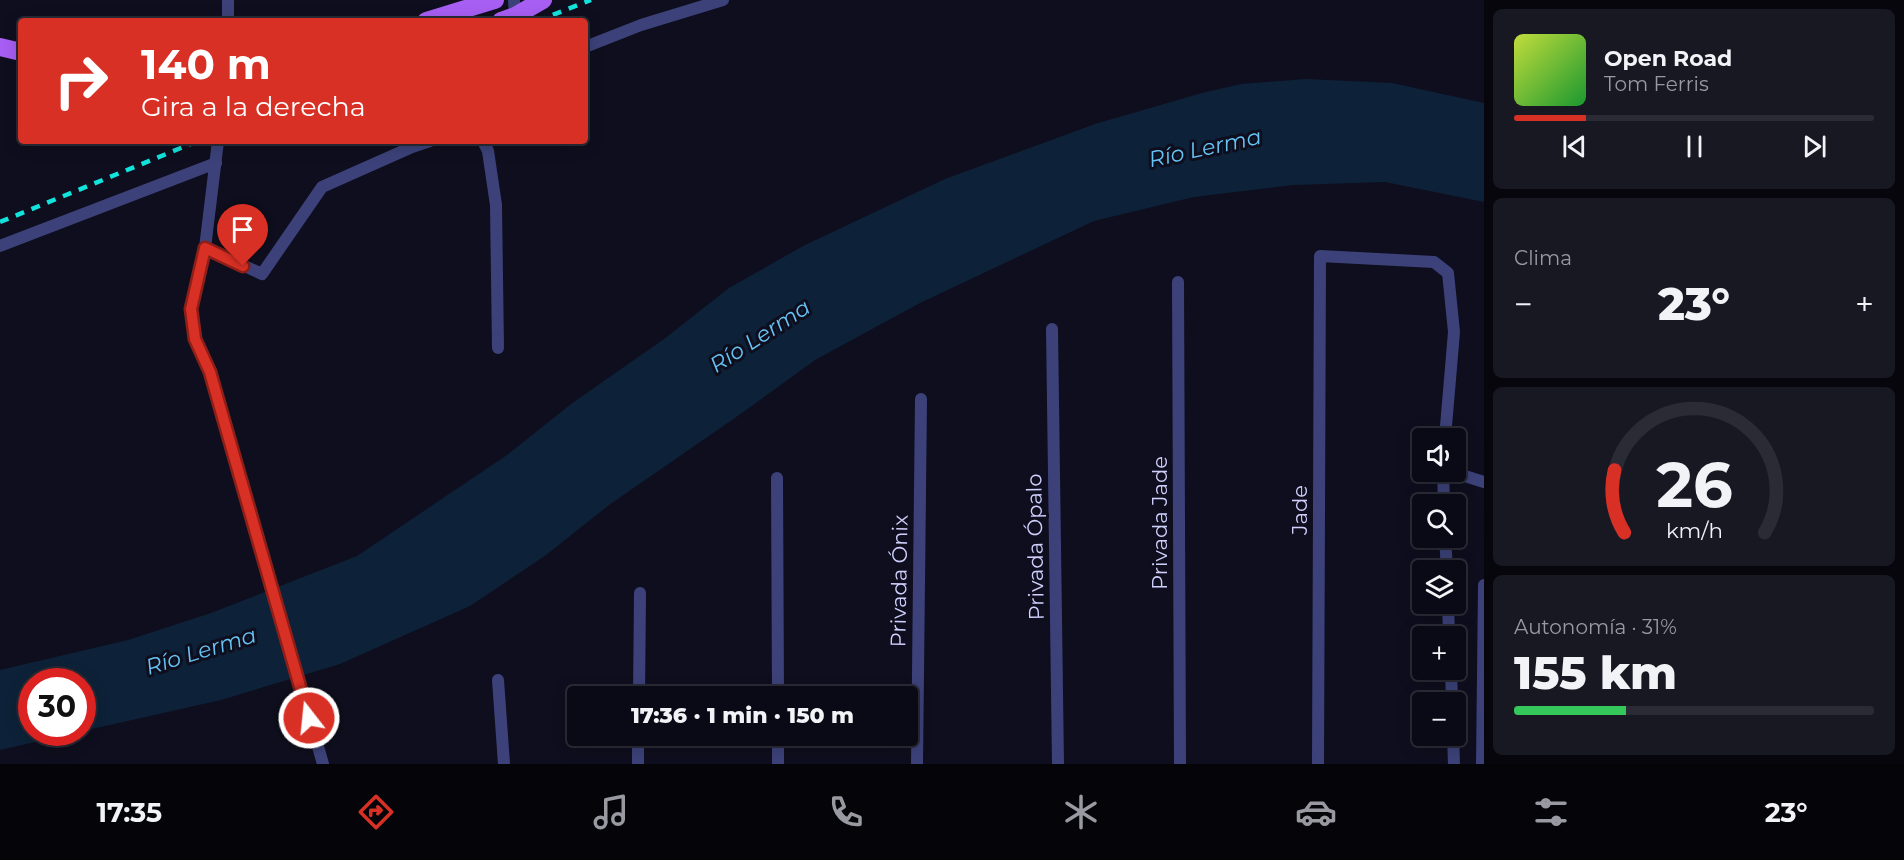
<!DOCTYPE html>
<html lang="es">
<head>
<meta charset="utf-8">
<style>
	:root { --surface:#0a0a16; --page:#181823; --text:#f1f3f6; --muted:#999aa1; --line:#2a2b35; --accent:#d93025 }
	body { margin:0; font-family:Montserrat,sans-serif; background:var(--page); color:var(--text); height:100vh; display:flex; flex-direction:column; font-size:22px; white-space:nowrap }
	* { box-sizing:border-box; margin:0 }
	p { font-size:20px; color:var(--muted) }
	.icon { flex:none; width:33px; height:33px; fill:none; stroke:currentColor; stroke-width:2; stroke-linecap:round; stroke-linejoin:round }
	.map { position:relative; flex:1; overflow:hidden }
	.drawer { display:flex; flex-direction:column; gap:9px; padding:9px; background:#06060c; width:420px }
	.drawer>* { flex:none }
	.top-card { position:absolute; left:18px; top:18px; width:570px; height:126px; border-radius:6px; box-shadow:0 3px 15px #0003,0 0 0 2px var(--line); background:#d93025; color:#fff; overflow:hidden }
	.fabs { position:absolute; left:1412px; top:428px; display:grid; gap:12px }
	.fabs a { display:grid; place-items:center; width:54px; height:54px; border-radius:6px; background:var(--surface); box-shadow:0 3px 15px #0003,0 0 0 2px var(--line); font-size:30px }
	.speed { position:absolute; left:18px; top:668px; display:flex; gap:12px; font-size:30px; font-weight:700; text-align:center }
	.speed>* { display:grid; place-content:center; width:78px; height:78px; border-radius:50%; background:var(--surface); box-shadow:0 3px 15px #0003,0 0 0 2px var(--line); line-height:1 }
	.speed .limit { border:9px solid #d22; background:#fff; color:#111 }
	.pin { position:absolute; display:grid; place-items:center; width:51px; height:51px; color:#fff; margin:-62px -26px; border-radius:50% 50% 50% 0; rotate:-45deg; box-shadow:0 0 6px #0007 }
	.pin .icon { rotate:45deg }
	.me { position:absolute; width:66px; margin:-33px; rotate:344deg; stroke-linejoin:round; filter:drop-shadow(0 0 4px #0008) }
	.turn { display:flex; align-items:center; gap:21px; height:126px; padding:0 24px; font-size:27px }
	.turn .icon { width:78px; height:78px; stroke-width:2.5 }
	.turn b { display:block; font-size:42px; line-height:51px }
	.big { font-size:45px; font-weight:800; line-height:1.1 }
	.drawer .widget { flex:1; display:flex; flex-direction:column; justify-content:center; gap:9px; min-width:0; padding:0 21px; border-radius:9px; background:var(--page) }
	.drawer .dial { align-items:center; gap:0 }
	.dial svg { height:156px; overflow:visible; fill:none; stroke:var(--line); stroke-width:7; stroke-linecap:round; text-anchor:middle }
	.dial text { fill:var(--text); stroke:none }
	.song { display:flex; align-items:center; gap:18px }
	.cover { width:72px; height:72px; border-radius:9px; background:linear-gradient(135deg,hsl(70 70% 55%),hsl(130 70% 35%)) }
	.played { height:6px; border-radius:3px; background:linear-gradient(90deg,var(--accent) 20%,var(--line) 20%) }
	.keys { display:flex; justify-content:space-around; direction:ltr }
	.heat { display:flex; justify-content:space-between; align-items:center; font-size:33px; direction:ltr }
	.charge { height:9px; border-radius:4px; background:linear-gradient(90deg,#34c759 31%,var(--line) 0) }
	.trip { position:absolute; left:567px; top:686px; width:351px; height:60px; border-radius:6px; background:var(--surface); box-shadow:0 3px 15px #0003,0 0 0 2px var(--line); font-weight:800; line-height:60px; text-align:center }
	.menu { display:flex; height:96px; justify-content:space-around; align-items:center; background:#040409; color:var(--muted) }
	.menu .icon { width:42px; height:42px }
	.menu .selected { color:var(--accent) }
	.menu b { font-size:27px; color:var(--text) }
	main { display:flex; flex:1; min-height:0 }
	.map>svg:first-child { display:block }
</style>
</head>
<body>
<main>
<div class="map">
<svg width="1484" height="764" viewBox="0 0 1484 764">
	<rect width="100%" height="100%" fill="#0e0e1e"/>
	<polygon fill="#0d2238" points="1306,79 1392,83 1484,103 1484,202 1385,182 1293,185 1194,197 1094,221 920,303 815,360 742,413 609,505 546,555 470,606 340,664 221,700 83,731 82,681 32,681 32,732 79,732 0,750 0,670 128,640 211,613 357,556 507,455 571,404 664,339 729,288 805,245 945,179 1095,124 1202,93 1241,84"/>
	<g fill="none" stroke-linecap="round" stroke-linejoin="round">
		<g stroke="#3c4279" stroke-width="12">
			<polyline points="514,0 515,16"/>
			<polyline points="228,21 228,0"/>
			<polyline points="585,47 641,25 723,0"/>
			<polyline points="218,141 205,248 191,309 195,339 210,372 323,764"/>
			<polyline points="483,141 488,151 496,205 498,348"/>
			<polyline points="0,246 216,163"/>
			<polyline points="205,248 262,274 322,187 412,147 430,141"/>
			<polyline points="1178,282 1180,764"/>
			<polyline points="1052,329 1058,764"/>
			<polyline points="1443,471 1444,504"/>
			<polyline points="1449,471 1484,482"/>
			<polyline points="777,478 778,696"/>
			<polyline points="1445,537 1447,570"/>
			<polyline points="1448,603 1449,636"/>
			<polyline points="1451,669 1452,702"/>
			<polyline points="498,680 504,764"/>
			<polyline points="639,696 640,593"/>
			<polyline points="778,735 778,764"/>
			<polyline points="1453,735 1454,764"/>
			<polyline points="638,764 638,735"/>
			<polyline points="917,764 921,399"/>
			<polyline points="1318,764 1320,256 1434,262 1448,273 1454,332 1445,438"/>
			<polyline points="1482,764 1484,585"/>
		</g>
		<g stroke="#a75ef2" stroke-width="18">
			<polyline points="426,21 495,0"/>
			<polyline points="501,21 515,16 543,0"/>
			<polyline points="0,47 21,52"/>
		</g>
		<g stroke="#12e3dc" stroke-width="4.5" stroke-dasharray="9 8" stroke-linecap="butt">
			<polyline points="537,21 591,0"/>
			<polyline points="0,222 198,141"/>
		</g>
	</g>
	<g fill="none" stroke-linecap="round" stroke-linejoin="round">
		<g stroke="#8d1f18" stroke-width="15">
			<polyline id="route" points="243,266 205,248 191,309 195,339 210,372 309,718"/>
		</g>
		<use href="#route" stroke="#d93025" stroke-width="10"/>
	</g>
	<g text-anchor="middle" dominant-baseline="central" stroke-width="6" stroke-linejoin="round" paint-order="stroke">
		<g font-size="21" fill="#cecffb" stroke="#0e0e1e">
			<text transform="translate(1299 510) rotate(-90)">Jade</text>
			<text transform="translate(1159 523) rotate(-90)">Privada Jade</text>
			<text transform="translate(1035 547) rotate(-91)">Privada Ópalo</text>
			<text transform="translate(899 581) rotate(-89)">Privada Ónix</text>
		</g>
		<g font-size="22" font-style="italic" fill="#65c4f3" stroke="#0e0e1e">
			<text transform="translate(1205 148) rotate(-12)">Río Lerma</text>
			<text transform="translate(760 336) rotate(-33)">Río Lerma</text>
			<text transform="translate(201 651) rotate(-17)">Río Lerma</text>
		</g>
	</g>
</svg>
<div class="fabs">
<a><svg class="icon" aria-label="sound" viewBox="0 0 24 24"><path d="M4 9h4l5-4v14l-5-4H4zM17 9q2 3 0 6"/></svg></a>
<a><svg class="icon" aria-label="search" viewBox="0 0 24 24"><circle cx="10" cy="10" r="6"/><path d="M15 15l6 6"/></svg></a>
<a><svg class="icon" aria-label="layers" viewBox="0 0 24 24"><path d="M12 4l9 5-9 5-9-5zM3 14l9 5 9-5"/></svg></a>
<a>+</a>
<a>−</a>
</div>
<div class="speed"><div class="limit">30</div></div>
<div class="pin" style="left:243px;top:266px;background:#d93025"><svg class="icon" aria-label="arrive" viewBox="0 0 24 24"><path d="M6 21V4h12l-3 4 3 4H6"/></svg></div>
<svg class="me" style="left:309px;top:718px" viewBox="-20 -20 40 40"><circle r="17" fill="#d93025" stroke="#fff" stroke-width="3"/><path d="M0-11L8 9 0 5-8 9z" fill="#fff"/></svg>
<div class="trip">17:36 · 1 min · 150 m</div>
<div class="top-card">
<div class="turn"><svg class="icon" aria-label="right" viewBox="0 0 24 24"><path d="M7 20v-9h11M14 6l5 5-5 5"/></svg><div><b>140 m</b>Gira a la derecha</div></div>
</div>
</div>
<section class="drawer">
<div class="widget">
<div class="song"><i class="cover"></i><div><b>Open Road</b><p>Tom Ferris</p></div></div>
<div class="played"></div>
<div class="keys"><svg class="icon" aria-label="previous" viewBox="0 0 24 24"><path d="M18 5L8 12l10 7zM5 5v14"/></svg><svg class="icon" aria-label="pause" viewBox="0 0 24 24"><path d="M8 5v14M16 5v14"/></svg><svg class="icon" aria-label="next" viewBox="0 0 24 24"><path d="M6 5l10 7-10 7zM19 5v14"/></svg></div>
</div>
<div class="widget"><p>Clima</p>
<div class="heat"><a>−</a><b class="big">23°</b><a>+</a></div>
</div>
<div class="widget dial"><svg viewBox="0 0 100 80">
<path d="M14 69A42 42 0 1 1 86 69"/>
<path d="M14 69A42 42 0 0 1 9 37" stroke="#d93025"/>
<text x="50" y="56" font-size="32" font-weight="700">26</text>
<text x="50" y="72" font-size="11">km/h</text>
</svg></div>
<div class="widget"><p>Autonomía · 31%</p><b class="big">155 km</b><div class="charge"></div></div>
</section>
</main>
<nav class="menu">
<b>17:35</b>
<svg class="icon selected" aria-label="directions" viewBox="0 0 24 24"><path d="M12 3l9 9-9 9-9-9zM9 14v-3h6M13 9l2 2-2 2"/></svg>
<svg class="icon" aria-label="music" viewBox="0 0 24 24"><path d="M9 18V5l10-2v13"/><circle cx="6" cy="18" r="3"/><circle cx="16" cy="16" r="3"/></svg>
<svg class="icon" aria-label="phone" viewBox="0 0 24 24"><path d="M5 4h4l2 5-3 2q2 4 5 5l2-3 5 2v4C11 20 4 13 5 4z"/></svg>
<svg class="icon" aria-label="climate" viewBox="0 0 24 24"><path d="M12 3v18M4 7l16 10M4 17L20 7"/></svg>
<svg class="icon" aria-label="car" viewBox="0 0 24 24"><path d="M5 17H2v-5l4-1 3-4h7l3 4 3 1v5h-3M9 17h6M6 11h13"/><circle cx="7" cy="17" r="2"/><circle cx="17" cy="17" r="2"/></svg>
<svg class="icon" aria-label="filters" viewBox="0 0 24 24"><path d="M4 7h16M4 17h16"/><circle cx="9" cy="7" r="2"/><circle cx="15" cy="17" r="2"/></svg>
<b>23°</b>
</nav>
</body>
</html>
